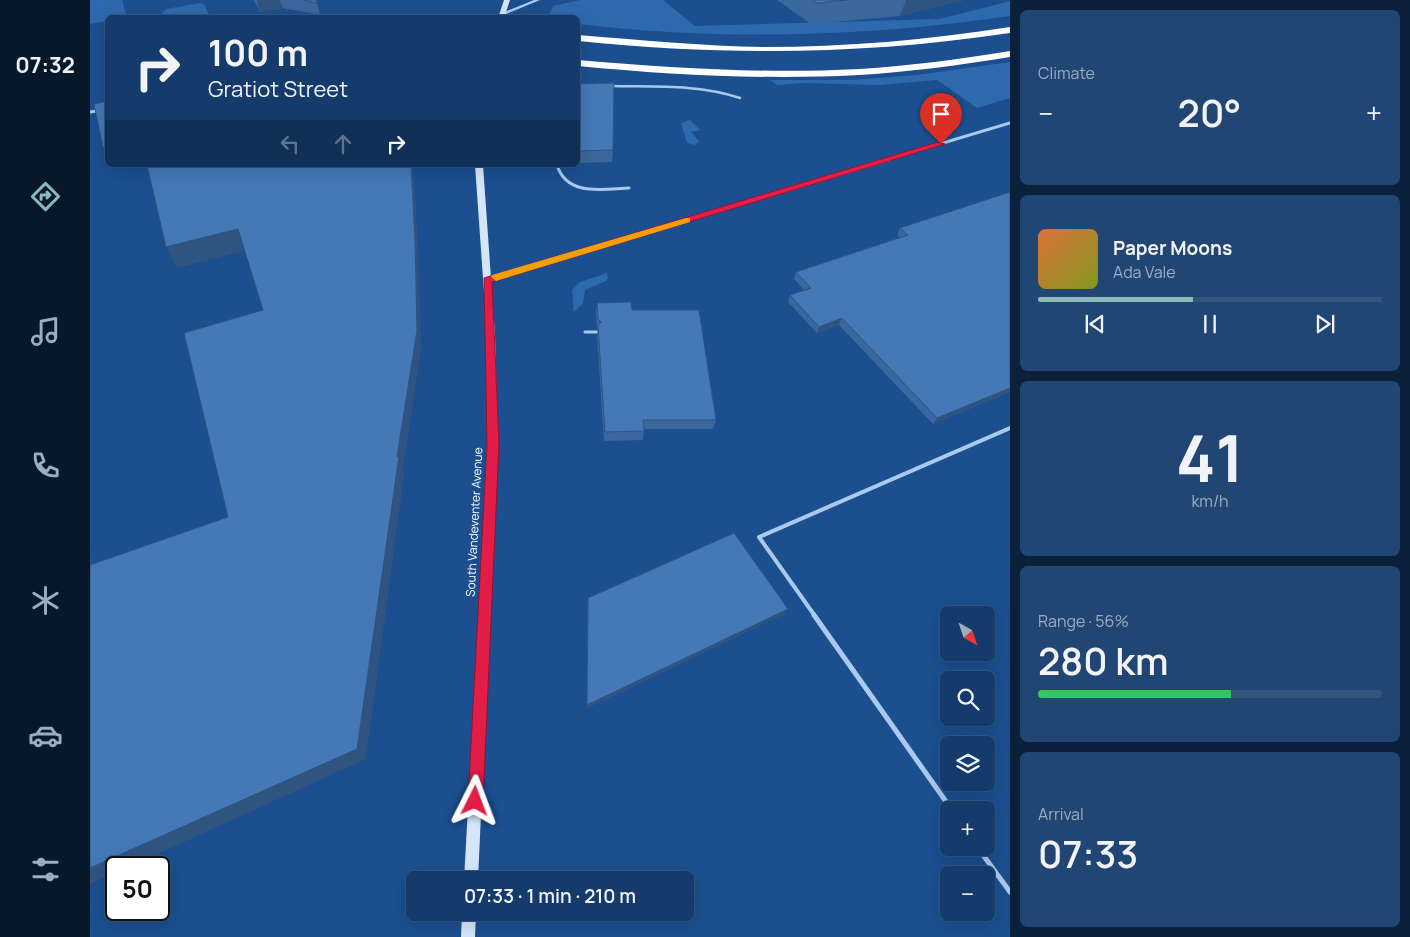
<!DOCTYPE html>
<html lang="en">
<head>
<meta charset="utf-8">
<style>
	:root { --surface:#143b6b; --page:#214673; --text:#f1f3f6; --muted:#9dadc1; --line:#33557e; --accent:#8bbbb9 }
	body { margin:0; font-family:Manrope,sans-serif; background:var(--page); color:var(--text); height:100vh; display:flex; flex-direction:column; font-size:19px; white-space:nowrap }
	* { box-sizing:border-box; margin:0 }
	p { font-size:16px; color:var(--muted) }
	.icon { flex:none; width:28px; height:28px; fill:none; stroke:currentColor; stroke-width:2; stroke-linecap:round; stroke-linejoin:round }
	.map { position:relative; flex:1; overflow:hidden }
	.sheet { display:flex; flex-direction:column; gap:10px; padding:10px; background:#0b203b; width:400px }
	.sheet>* { flex:none }
	.guide { position:absolute; left:15px; top:15px; width:475px; height:152px; border-radius:8px; box-shadow:0 5px 20px #0002,0 0 0 1px var(--line); background:#143b6b; color:var(--text); overflow:hidden }
	.needle { width:32px; rotate:140deg }
	.tools { position:absolute; left:850px; top:606px; display:grid; gap:10px }
	.tools a { display:grid; place-items:center; width:55px; height:55px; border-radius:8px; background:var(--surface); box-shadow:0 5px 20px #0002,0 0 0 1px var(--line); font-size:25px }
	.speed { position:absolute; left:15px; top:856px; display:flex; gap:10px; font-size:25px; font-weight:700; text-align:center }
	.speed>* { display:grid; place-content:center; width:65px; height:65px; border-radius:50%; background:var(--surface); box-shadow:0 5px 20px #0002,0 0 0 1px var(--line); line-height:1 }
	.speed .limit { border:2px solid #111; border-radius:8px; background:#fff; color:#111 }
	.pin { position:absolute; display:grid; place-items:center; width:42px; height:42px; color:#fff; margin:-51px -21px; border-radius:50% 50% 50% 0; rotate:-45deg; box-shadow:0 0 5px #0007 }
	.pin .icon { rotate:45deg }
	.me { position:absolute; width:55px; margin:-28px; rotate:3deg; stroke-linejoin:round; filter:drop-shadow(0 0 4px #0008) }
	.turn { display:flex; align-items:center; gap:18px; height:105px; padding:0 20px; font-size:22px }
	.turn .icon { width:65px; height:65px; stroke-width:2.5 }
	.turn b { display:block; font-size:35px; line-height:42px }
	.lanes { display:flex; align-items:center; height:48px; padding:0 20px; background:#0003; justify-content:center; gap:25px; direction:ltr }
	.lanes .off { opacity:.35 }
	.big { font-size:38px; font-weight:600; line-height:1.1 }
	.sheet .card { flex:1; display:flex; flex-direction:column; justify-content:center; gap:8px; min-width:0; padding:0 18px; border-radius:8px; background:var(--page) }
	.sheet .dial { align-items:center; gap:0 }
	.dial b { font-size:65px; line-height:1 }
	.song { display:flex; align-items:center; gap:15px }
	.cover { width:60px; height:60px; border-radius:8px; background:linear-gradient(135deg,hsl(20 70% 55%),hsl(70 70% 35%)) }
	.played { height:5px; border-radius:2px; background:linear-gradient(90deg,var(--accent) 45%,var(--line) 45%) }
	.keys { display:flex; justify-content:space-around; direction:ltr }
	.heat { display:flex; justify-content:space-between; align-items:center; font-size:28px; direction:ltr }
	.charge { height:8px; border-radius:4px; background:linear-gradient(90deg,#34c759 56%,var(--line) 0) }
	.trip { position:absolute; left:316px; top:871px; width:288px; height:50px; border-radius:8px; background:var(--surface); box-shadow:0 5px 20px #0002,0 0 0 1px var(--line); font-weight:600; line-height:50px; text-align:center }
	main { display:flex; flex:1; min-height:0 }
	.tabs { display:flex; flex-direction:column; width:90px; justify-content:space-around; align-items:center; background:#08182b; color:var(--muted) }
	.tabs .icon { width:35px; height:35px }
	.tabs .selected { color:var(--accent) }
	.tabs b { font-size:22px; color:var(--text) }
	.map>svg:first-child { display:block }
</style>
</head>
<body>
<main>
<nav class="tabs">
<b>07:32</b>
<svg class="icon selected" aria-label="directions" viewBox="0 0 24 24"><path d="M12 3l9 9-9 9-9-9zM9 14v-3h6M13 9l2 2-2 2"/></svg>
<svg class="icon" aria-label="music" viewBox="0 0 24 24"><path d="M9 18V5l10-2v13"/><circle cx="6" cy="18" r="3"/><circle cx="16" cy="16" r="3"/></svg>
<svg class="icon" aria-label="phone" viewBox="0 0 24 24"><path d="M5 4h4l2 5-3 2q2 4 5 5l2-3 5 2v4C11 20 4 13 5 4z"/></svg>
<svg class="icon" aria-label="climate" viewBox="0 0 24 24"><path d="M12 3v18M4 7l16 10M4 17L20 7"/></svg>
<svg class="icon" aria-label="car" viewBox="0 0 24 24"><path d="M5 17H2v-5l4-1 3-4h7l3 4 3 1v5h-3M9 17h6M6 11h13"/><circle cx="7" cy="17" r="2"/><circle cx="17" cy="17" r="2"/></svg>
<svg class="icon" aria-label="filters" viewBox="0 0 24 24"><path d="M4 7h16M4 17h16"/><circle cx="9" cy="7" r="2"/><circle cx="15" cy="17" r="2"/></svg>
</nav>
<div class="map">
<svg width="920" height="937" viewBox="0 0 920 937">
	<rect width="100%" height="100%" fill="#1b4f8f"/>
	<g fill="#2e69ad">
		<polygon points="0,0 32,0 37,17 18,18 17,21 0,24"/>
		<path d="M490,0H573L605,26L849,19L920,1V16C776,37 632,41 488,24V18L461,17L459,15L463,6Z"/>
		<polygon points="110,3 114,4 119,15 117,17 75,17 72,13 76,9"/>
		<polygon points="920,62 920,98 887,108 847,80 789,85 714,83 687,85 680,80 761,80 827,75"/>
		<polygon points="600,120 610,130 601,132 609,141 606,145 597,143 591,123"/>
		<polygon points="517,273 518,278 516,281 495,290 493,303 484,312 482,290 490,282"/>
	</g>
	<g fill="none" stroke-linecap="round" stroke-linejoin="round">
		<path stroke="#a9c9ee" stroke-width="2.5" d="M521,86C564,87 608,84 650,98"/>
		<g stroke="#a9c9ee" stroke-width="3">
			<path d="M467,165C477,197 513,189 539,188"/>
			<polyline points="495,332 507,332"/>
		</g>
		<polyline stroke="#a9c9ee" stroke-width="4" points="725,616 669,537 920,428"/>
		<g stroke="#a9c9ee" stroke-width="5">
			<polyline points="724,615 862,810"/>
			<polyline points="888,848 920,892"/>
		</g>
		<g stroke="#a9c9ee" stroke-width="3">
			<polyline points="0,112 18,109"/>
			<polyline points="796,160 920,123"/>
		</g>
		<polyline stroke="#a9c9ee" stroke-width="4" points="397,280 800,159"/>
		<polygon fill="#a9c9ee" fill-rule="evenodd" points="444,0 450,0 414,15 409,14"/>
		<g fill="#d6e6fa" fill-rule="evenodd">
			<polygon points="414,0 420,0 414,18 408,18"/>
			<polygon points="385,165 393,165 405,335 408,444 388,880 374,880 398,444 397,335"/>
			<polygon points="372,912 386,912 385,937 371,937"/>
		</g>
		<g fill="#fff" fill-rule="evenodd">
			<path d="M920,27V33C772,55 637,56 488,41V35C550,40 612,46 674,47C756,47 838,40 920,27Z"/>
			<path d="M920,51V57C870,65 820,72 769,75C675,80 580,75 488,66V60C581,68 675,74 769,69C820,66 870,59 920,51Z"/>
		</g>
	</g>
	<g fill="#3a679d">
		<polygon points="164,0 226,0 227,3 230,15 193,8 170,12"/>
		<polygon points="687,0 874,0 810,16 721,24"/>
		<polygon points="488,84 523,150 522,162 488,163"/>
		<polygon points="920,192 920,392 843,424 749,325 727,333 698,302 700,295 714,290 704,279 706,272 810,238 807,235 810,228"/>
		<polygon points="507,303 542,310 626,420 623,429 554,429 553,440 514,441 507,335 508,329 507,329 506,312"/>
	</g>
	<g fill="#305480">
		<polygon points="167,0 190,0 193,8 170,12"/>
		<polygon points="816,0 874,0 810,16"/>
		<polygon points="18,146 18,156 13,147"/>
		<polygon points="22,165 35,165 24,168"/>
		<polygon points="321,165 323,165 329,262 331,350 313,470 314,475 276,759 37,868 26,868 26,872 0,884 0,868 307,457"/>
		<polygon points="148,229 157,250 87,268 76,247"/>
		<polygon points="752,318 749,325 727,333 729,327"/>
		<polygon points="920,388 920,392 843,424 847,418"/>
		<polygon points="0,544 5,586 0,582"/>
		<polygon points="698,609 695,614 496,709 497,705"/>
	</g>
	<g fill="#4478b7" stroke="#305480">
		<polygon points="213,0 226,0 227,3"/>
		<polygon points="723,0 757,0 727,3"/>
		<polygon points="524,83 523,150 488,151 488,84"/>
		<polygon points="18,101 18,146 13,147 4,104"/>
		<polygon points="57,165 321,165 325,241 327,330 307,457 309,456 267,749 0,868 0,565 138,517 94,333 173,310 148,229 76,247"/>
		<polygon points="920,192 920,388 847,418 752,318 729,327 700,295 721,288 706,272 818,235 810,228"/>
		<polygon points="541,302 542,310 609,310 626,420 553,420 554,431 515,432 508,326 511,322 508,319 507,303"/>
		<polygon points="644,533 698,609 497,705 498,598"/>
	</g>
	<polygon fill="#e11d48" stroke="#92132f" points="848,142 855,144 402,282 409,444 393,801 390,806 385,808 380,806 378,801 397,444 394,278"/>
	<polygon fill="#f59e0b" points="596,218 600,218 600,222 406,281 401,277 402,275"/>
	<g text-anchor="middle" dominant-baseline="central" stroke-width="4.5" stroke-linejoin="round" paint-order="stroke">
		<g font-size="12" fill="#fff" stroke="#1b4f8f">
			<text transform="translate(384 522) rotate(-87)">South Vandeventer Avenue</text>
		</g>
	</g>
</svg>
<div class="tools">
<a><svg class="needle" viewBox="-14 -14 28 28"><path d="M0-13l5 13h-10z" fill="#e53935"/><path d="M0 13l5-13h-10z" fill="#9dadc1"/></svg></a>
<a><svg class="icon" aria-label="search" viewBox="0 0 24 24"><circle cx="10" cy="10" r="6"/><path d="M15 15l6 6"/></svg></a>
<a><svg class="icon" aria-label="layers" viewBox="0 0 24 24"><path d="M12 4l9 5-9 5-9-5zM3 14l9 5 9-5"/></svg></a>
<a>+</a>
<a>−</a>
</div>
<div class="speed"><div class="limit">50</div></div>
<div class="pin" style="left:851px;top:144px;background:#d93025"><svg class="icon" aria-label="arrive" viewBox="0 0 24 24"><path d="M6 21V4h12l-3 4 3 4H6"/></svg></div>
<svg class="me" style="left:385px;top:801px" viewBox="-20 -20 40 40"><path d="M0-17L14 15 0 8-14 15z" fill="#e11d48" stroke="#fff" stroke-width="4"/></svg>
<div class="trip">07:33 · 1 min · 210 m</div>
<div class="guide">
<div class="turn"><svg class="icon" aria-label="right" viewBox="0 0 24 24"><path d="M7 20v-9h11M14 6l5 5-5 5"/></svg><div><b>100 m</b>Gratiot Street</div></div>
<div class="lanes"><svg class="icon off" aria-label="left" viewBox="0 0 24 24"><path d="M17 20v-9H6M10 6l-5 5 5 5"/></svg><svg class="icon off" aria-label="ahead" viewBox="0 0 24 24"><path d="M12 20V5M6 11l6-6 6 6"/></svg><svg class="icon" aria-label="right" viewBox="0 0 24 24"><path d="M7 20v-9h11M14 6l5 5-5 5"/></svg></div>
</div>
</div>
<section class="sheet">
<div class="card"><p>Climate</p>
<div class="heat"><a>−</a><b class="big">20°</b><a>+</a></div>
</div>
<div class="card">
<div class="song"><i class="cover"></i><div><b>Paper Moons</b><p>Ada Vale</p></div></div>
<div class="played"></div>
<div class="keys"><svg class="icon" aria-label="previous" viewBox="0 0 24 24"><path d="M18 5L8 12l10 7zM5 5v14"/></svg><svg class="icon" aria-label="pause" viewBox="0 0 24 24"><path d="M8 5v14M16 5v14"/></svg><svg class="icon" aria-label="next" viewBox="0 0 24 24"><path d="M6 5l10 7-10 7zM19 5v14"/></svg></div>
</div>
<div class="card dial"><b>41</b><p>km/h</p></div>
<div class="card"><p>Range · 56%</p><b class="big">280 km</b><div class="charge"></div></div>
<div class="card"><p>Arrival</p><b class="big">07:33</b></div>
</section>
</main>
</body>
</html>
